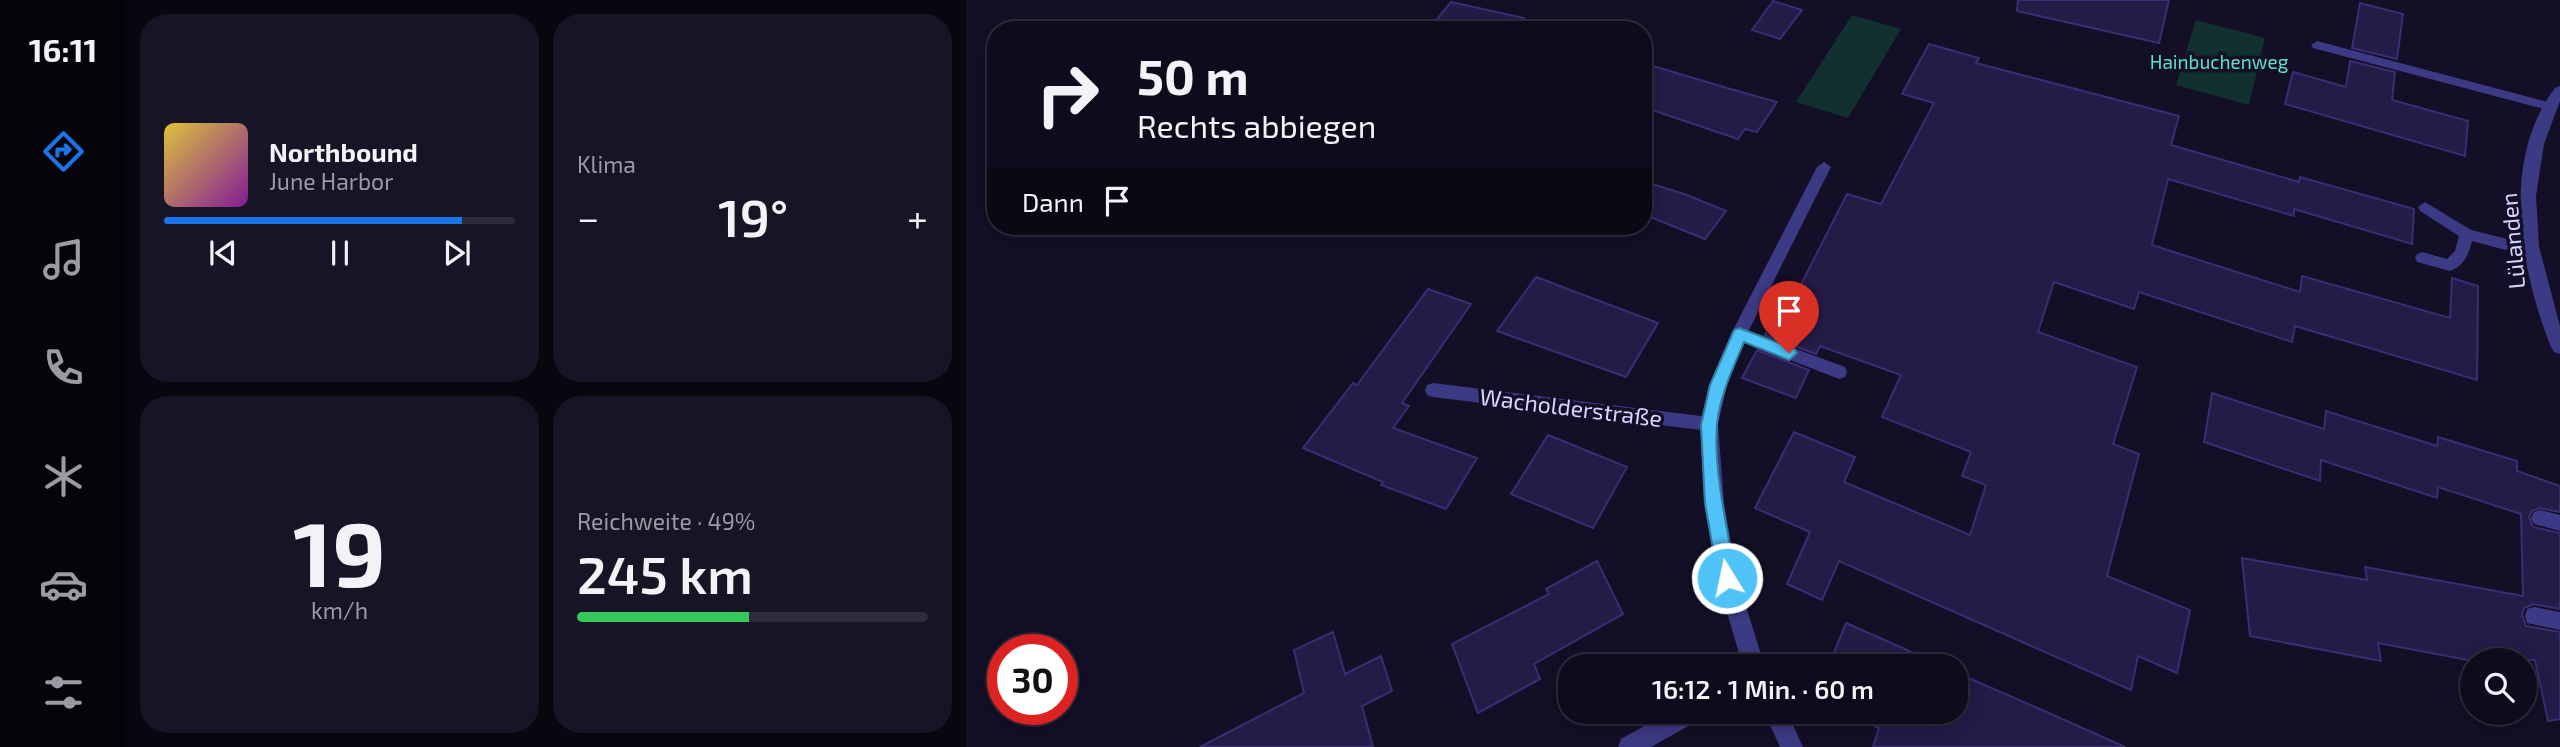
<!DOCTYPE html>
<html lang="de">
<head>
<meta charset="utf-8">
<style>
	:root { --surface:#0e0b1c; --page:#171425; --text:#f1f3f6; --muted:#9b9ba3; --line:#2e2b3b; --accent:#1a73e8 }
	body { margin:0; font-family:"Exo 2",sans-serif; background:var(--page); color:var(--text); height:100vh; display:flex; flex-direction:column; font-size:26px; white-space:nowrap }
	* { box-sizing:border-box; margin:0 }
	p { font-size:23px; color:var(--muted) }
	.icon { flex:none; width:38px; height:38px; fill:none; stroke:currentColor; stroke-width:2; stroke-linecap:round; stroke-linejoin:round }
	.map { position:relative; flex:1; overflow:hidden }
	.sheet { display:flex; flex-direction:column; gap:14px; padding:14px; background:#08060f; width:840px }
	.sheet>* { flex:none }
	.hud { position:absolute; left:21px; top:21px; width:665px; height:214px; border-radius:28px; box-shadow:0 4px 18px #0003,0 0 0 2px var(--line); background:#0e0b1c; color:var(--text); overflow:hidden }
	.tools { position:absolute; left:1494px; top:648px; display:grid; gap:14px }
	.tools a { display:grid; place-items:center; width:77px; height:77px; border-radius:50%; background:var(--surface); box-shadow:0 4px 18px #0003,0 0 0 2px var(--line); font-size:35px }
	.speed { position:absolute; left:21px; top:634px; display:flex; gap:14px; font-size:35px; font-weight:700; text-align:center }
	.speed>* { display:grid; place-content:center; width:91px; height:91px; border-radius:50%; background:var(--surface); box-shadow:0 4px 18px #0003,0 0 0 2px var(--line); line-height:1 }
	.speed .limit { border:10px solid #d22; background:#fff; color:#111 }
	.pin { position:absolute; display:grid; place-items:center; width:60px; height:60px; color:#fff; margin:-72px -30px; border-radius:50% 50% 50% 0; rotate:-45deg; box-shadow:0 0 7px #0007 }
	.pin .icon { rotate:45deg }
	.me { position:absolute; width:77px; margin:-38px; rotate:350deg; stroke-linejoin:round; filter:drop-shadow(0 0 5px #0008) }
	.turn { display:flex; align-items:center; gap:24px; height:147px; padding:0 35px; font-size:32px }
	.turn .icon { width:91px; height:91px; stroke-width:2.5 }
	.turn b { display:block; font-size:49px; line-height:60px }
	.then { display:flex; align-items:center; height:66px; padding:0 35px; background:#0003; gap:14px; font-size:26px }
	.big { font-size:52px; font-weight:600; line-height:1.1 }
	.sheet .tile { flex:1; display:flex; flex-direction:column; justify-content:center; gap:10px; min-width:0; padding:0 24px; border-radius:28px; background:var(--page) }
	.sheet .dial { align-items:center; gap:0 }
	.dial b { font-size:91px; line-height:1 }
	.song { display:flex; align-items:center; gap:21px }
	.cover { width:84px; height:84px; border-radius:10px; background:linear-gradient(135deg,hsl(50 70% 55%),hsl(290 70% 35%)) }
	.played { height:7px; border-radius:4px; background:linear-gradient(90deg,var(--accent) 85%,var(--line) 85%) }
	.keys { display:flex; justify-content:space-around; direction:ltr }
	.heat { display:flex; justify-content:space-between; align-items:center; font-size:38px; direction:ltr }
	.charge { height:10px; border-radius:5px; background:linear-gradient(90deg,#34c759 49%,var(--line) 0) }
	.sheet .tiles { flex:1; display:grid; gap:14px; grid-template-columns:repeat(2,1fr) }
	.trip { position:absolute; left:592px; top:654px; width:410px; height:70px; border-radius:28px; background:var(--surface); box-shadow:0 4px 18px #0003,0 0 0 2px var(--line); font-weight:600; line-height:70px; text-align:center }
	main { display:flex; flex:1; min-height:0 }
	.tabs { display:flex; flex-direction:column; width:126px; justify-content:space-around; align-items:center; background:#06040b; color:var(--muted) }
	.tabs .icon { width:49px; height:49px }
	.tabs .current { color:var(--accent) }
	.tabs b { font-size:32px; color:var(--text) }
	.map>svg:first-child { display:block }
</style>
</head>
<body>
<main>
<nav class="tabs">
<b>16:11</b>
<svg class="icon current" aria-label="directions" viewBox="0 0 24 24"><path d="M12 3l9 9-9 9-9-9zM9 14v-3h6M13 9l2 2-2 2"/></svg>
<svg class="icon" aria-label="music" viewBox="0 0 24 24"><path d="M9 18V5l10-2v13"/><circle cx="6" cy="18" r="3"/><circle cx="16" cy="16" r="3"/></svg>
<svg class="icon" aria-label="phone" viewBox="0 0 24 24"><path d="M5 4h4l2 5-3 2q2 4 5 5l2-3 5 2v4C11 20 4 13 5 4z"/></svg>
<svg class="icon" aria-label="climate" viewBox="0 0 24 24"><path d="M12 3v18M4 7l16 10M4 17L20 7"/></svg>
<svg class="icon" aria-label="car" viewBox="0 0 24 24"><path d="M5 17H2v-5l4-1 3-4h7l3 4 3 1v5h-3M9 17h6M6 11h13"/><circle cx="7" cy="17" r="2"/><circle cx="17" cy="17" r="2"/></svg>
<svg class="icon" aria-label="filters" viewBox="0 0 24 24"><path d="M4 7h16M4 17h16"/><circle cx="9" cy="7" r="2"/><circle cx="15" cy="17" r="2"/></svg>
</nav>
<section class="sheet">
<div class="tiles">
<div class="tile">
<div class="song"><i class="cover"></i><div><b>Northbound</b><p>June Harbor</p></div></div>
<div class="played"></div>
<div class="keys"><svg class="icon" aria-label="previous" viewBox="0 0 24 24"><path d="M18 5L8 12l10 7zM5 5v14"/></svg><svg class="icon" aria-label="pause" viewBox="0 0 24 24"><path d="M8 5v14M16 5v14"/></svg><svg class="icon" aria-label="next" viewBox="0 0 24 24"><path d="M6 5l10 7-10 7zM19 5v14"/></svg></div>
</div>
<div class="tile"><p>Klima</p>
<div class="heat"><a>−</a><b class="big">19°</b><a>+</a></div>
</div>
<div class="tile dial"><b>19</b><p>km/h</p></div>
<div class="tile"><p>Reichweite · 49%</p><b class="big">245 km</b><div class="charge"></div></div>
</div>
</section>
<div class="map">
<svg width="1594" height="747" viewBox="0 0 1594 747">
	<rect width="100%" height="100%" fill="#130f26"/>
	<g fill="#12302f">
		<polygon points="886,15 935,29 882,118 830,102"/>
		<polygon points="1230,20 1299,38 1283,105 1210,85"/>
	</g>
	<g fill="#241b47" stroke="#3b2d73" stroke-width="2">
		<polygon points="1052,0 1203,0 1193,43 1051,11"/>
		<polygon points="807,1 836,10 814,39 786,30"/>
		<polygon points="485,2 558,18 557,30 462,30"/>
		<polygon points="1394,3 1437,14 1431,59 1386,48"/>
		<polygon points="963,44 1013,58 1010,63 1213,116 1205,145 1333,182 1334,177 1448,209 1446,244 1328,209 1328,216 1202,179 1186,245 1334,292 1336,276 1484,318 1486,278 1512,286 1511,380 1329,326 1326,342 1173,292 1168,309 1088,282 1072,332 1171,367 1147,444 1173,454 1141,576 1224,610 1211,673 1172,656 1165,690 873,561 856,600 821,584 844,532 789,508 828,432 889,457 878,482 1004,535 1020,485 996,476 1005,452 916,417 935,375 854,346 850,354 799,335 816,305 823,308 881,194 915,204 968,103 936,94"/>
		<polygon points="1384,61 1429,72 1426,100 1502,121 1499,156 1319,104 1327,72 1380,87"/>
		<polygon points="677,63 761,88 811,102 791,132 779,129 772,139 677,107"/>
		<polygon points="677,181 721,195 760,211 739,239 677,214"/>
		<polygon points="570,277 692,323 660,377 531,331"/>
		<polygon points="462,289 505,304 436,403 443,406 427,428 511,458 480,509 415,485 417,482 337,448 387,383 391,385"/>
		<polygon points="791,350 843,370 830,398 776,378"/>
		<polygon points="1246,393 1358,429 1360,411 1471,446 1472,437 1551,461 1551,471 1594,486 1594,512 1573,508 1566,511 1563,517 1567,527 1594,533 1594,609 1567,604 1558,608 1556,615 1560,626 1594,632 1594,719 1582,721 1569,660 1502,660 1412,643 1415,661 1284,636 1276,558 1401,580 1399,567 1557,596 1555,514 1472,487 1471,498 1355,460 1354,481 1238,442"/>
		<polygon points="582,435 661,467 627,528 545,494"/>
		<polygon points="631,561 657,614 568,664 574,679 512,713 486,644 583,594 580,589"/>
		<polygon points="880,623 941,650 978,667 862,667"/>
		<polygon points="367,632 379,674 415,656 426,691 396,706 407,747 234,747 338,693 328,650"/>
		<polygon points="989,672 1076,710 1159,747 907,747 913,728 880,712 989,712"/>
	</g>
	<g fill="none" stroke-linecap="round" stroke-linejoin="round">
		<g fill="#3d3a85" fill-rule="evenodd">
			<polygon points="1351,41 1582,102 1588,106 1582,110 1347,48 1345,45"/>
			<path d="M1459,202L1505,230L1566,245L1573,251L1566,257L1506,241C1503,254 1498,266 1484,271L1451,262L1449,258L1451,254L1456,252L1481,259L1489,251L1493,236L1454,211L1452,207Z"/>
			<polygon points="773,328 879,367 881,372 879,377 873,379 768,338 765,334 768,330"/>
			<polygon points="467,383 743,417 749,419 751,424 749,429 743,431 467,397 461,395 459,390 461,385"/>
			<polygon points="1574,510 1594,515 1594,531 1568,524 1565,518 1568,512"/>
			<polygon points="1568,607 1594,612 1594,630 1561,623 1559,616 1561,609"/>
		</g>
		<g fill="#3d3a85" fill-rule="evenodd">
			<path d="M1594,86V101L1578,144L1570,196L1573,247L1594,326V354L1588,352L1585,347C1554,269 1534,160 1589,88Z"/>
			<polygon points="858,162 865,167 781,334 761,385 752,424 758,503 771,578 799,667 777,667 751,578 738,503 734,424 743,385 765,334 851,167"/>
			<polygon points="703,712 736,712 733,720 685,747 652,747 655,739"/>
			<polygon points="798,712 821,712 837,747 814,747"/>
		</g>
	</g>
	<path fill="#4fc3f7" stroke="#337fa1" stroke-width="2" d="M773,328L829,349L831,353L823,360L778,342C767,368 754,395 751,424C747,470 762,532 770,578L768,584L761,587L755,584L752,578L739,503L735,425L744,385L768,330Z"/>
	<g text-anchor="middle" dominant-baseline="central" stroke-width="7" stroke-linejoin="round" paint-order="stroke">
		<g font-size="19" fill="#5fe0c0" stroke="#130f26">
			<text x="1253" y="61">Hainbuchenweg</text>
		</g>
		<g font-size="23" fill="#d9d4ff" stroke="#130f26">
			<text transform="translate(1546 241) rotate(-95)">Lülanden</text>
			<text transform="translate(605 407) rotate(7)">Wacholderstraße</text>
		</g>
	</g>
</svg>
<div class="tools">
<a><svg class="icon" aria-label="search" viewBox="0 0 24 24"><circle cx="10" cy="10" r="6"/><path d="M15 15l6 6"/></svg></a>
</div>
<div class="speed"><div class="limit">30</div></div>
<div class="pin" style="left:823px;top:353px;background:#d93025"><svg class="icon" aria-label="arrive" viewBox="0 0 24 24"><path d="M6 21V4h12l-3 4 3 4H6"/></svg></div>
<svg class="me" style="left:761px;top:578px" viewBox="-20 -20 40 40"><circle r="17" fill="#4fc3f7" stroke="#fff" stroke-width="3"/><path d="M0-11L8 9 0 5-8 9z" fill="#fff"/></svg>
<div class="trip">16:12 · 1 Min. · 60 m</div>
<div class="hud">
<div class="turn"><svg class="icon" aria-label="right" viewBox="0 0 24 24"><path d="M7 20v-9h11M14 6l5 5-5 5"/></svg><div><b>50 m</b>Rechts abbiegen</div></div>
<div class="then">Dann<svg class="icon" aria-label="arrive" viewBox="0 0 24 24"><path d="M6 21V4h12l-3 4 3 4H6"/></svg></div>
</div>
</div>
</main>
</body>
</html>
